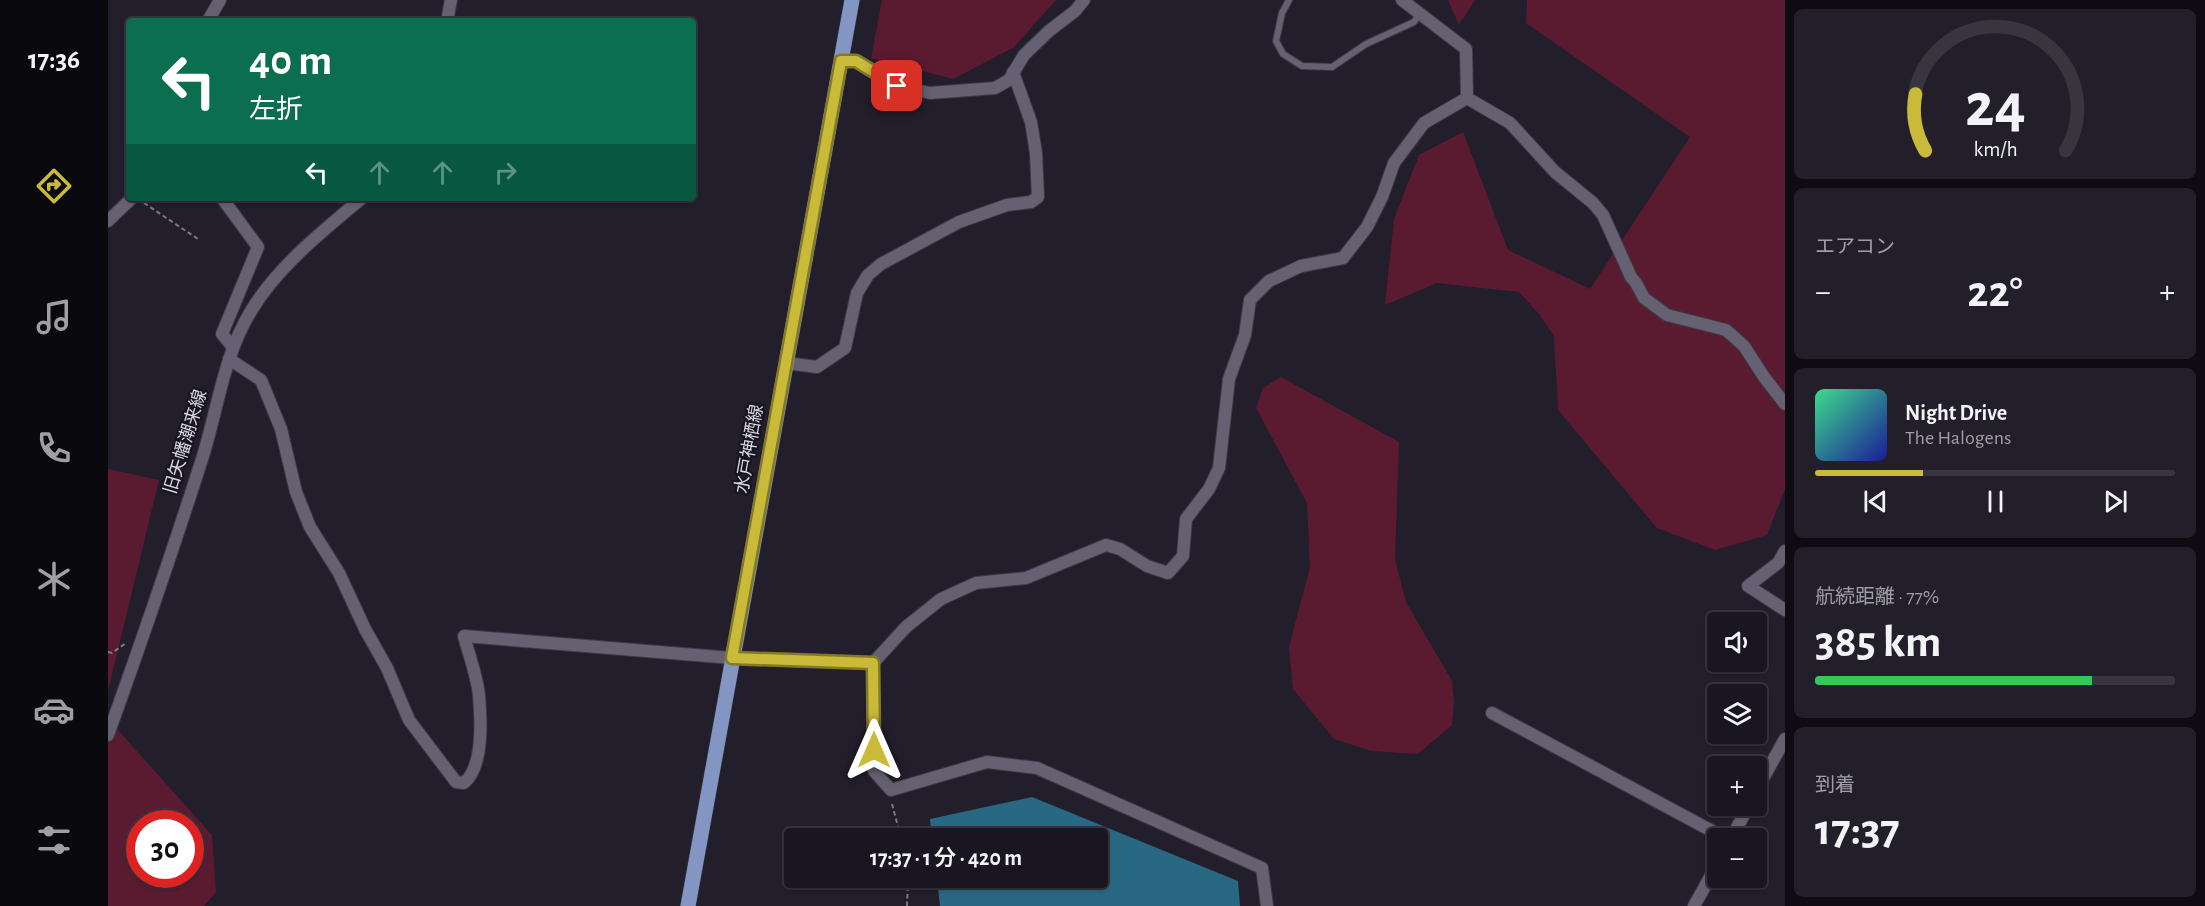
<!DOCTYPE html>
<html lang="ja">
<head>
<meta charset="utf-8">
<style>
	:root { --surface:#1a1621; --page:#231f2a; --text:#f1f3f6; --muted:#9f9fa5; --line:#38353f; --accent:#c9ba3a }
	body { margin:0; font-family:"Alegreya Sans","Noto Sans JP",sans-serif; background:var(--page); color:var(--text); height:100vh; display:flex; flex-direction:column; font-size:22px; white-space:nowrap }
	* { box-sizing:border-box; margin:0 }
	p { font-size:20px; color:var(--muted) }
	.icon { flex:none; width:33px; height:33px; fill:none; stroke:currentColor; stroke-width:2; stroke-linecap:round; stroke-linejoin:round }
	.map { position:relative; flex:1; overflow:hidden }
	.side { display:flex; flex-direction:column; gap:9px; padding:9px; background:#0e0c12; width:420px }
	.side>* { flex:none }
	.hud { position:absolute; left:18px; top:18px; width:570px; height:183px; border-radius:6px; box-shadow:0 2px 4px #0004,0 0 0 2px var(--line); background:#0b6e4f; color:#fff; overflow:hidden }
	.tools { position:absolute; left:1599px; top:612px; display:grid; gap:12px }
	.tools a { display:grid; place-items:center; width:60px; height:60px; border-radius:6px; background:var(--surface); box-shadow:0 2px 4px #0004,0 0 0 2px var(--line); font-size:30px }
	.speed { position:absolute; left:18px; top:810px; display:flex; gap:12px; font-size:30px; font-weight:700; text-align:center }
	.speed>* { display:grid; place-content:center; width:78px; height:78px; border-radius:50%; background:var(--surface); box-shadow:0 2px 4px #0004,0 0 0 2px var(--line); line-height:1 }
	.speed .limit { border:9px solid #d22; background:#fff; color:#111 }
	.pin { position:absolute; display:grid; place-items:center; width:51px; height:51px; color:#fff; margin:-26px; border-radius:12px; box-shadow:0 3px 9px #0006 }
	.me { position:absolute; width:66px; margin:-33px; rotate:0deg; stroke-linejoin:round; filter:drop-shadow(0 0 4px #0008) }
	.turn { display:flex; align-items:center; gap:21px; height:126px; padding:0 24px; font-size:27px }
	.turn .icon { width:78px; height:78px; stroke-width:2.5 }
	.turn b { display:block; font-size:42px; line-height:51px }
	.lanes { display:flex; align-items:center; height:57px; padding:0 24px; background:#0003; justify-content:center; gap:30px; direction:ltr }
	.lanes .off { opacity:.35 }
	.big { font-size:45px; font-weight:600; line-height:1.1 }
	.side .card { flex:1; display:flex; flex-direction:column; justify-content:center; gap:9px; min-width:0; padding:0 21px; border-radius:9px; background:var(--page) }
	.side .dial { align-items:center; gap:0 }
	.dial svg { height:156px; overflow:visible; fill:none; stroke:var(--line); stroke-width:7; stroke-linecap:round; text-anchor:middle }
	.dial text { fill:var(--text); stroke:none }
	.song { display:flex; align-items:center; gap:18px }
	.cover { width:72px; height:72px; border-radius:9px; background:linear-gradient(135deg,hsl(150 70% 55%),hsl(240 70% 35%)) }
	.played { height:6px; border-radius:3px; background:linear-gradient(90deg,var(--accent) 30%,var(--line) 30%) }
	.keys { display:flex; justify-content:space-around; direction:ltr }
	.heat { display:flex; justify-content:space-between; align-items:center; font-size:33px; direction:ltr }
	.charge { height:9px; border-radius:4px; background:linear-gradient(90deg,#34c759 77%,var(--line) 0) }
	.trip { position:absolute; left:676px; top:828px; width:324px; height:60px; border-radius:6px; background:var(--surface); box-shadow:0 2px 4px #0004,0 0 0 2px var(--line); font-weight:600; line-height:60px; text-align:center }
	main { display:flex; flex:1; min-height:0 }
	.menu { display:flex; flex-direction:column; width:108px; justify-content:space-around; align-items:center; background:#0a090d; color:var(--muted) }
	.menu .icon { width:42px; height:42px }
	.menu .active { color:var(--accent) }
	.menu b { font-size:27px; color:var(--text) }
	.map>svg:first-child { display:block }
</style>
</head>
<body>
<main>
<nav class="menu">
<b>17:36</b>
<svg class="icon active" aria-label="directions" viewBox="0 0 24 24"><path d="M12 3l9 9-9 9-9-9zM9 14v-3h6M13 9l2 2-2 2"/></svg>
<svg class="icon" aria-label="music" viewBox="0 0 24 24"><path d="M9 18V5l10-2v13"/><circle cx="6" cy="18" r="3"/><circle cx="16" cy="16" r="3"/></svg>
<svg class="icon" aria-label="phone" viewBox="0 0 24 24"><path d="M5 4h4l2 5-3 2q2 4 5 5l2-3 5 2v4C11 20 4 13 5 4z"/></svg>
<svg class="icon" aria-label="climate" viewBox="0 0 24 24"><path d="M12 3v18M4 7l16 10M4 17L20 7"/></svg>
<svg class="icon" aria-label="car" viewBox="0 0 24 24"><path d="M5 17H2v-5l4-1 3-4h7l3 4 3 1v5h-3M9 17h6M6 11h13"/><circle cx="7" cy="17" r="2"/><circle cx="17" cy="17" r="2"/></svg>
<svg class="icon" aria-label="filters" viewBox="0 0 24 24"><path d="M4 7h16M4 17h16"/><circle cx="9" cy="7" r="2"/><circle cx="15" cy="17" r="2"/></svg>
</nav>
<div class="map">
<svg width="1677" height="906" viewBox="0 0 1677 906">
	<rect width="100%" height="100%" fill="#221e2c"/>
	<g fill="#5a1b31" fill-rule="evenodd">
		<polygon points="774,0 948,0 905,48 845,79 763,58"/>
		<polygon points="1340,0 1367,0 1351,25"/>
		<polygon points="1419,0 1677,0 1677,489 1659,535 1607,550 1549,528 1450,410 1446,336 1431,314 1411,292 1329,283 1277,305 1286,219 1311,155 1355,132 1400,250 1482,289 1582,137 1418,23"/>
		<polygon points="1173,377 1291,442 1287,559 1298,602 1344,681 1346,703 1344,725 1310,754 1264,751 1226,739 1185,689 1181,647 1202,567 1199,503 1148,408 1155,388"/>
		<polygon points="0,469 51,480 0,691"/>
		<path d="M0,719L104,835L108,892L96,906H0ZM32,824H82V874H32Z"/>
	</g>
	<polygon fill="#296882" points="924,797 1130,881 1132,906 832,906 829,878 990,878 990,838 824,838 822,819"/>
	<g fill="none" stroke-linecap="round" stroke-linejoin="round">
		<g stroke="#3d3a45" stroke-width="8">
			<polyline id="lane" points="1181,0 1174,13 1168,41 1175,54 1194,66 1224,67 1258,44 1306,22 1312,13"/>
		</g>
		<g stroke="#3d3a45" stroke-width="14">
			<g id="street">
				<polyline points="1294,0 1358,49 1359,98 1402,123 1447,172 1485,203 1495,215 1523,277 1528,283 1536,298 1559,315 1618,330 1636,346 1656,377 1677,404"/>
				<polyline points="100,21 112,0"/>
				<polyline points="339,21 343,0"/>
				<polyline points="733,61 748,61 789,86 822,93 887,88 901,80 916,55 941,31 967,11 976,0"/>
				<polyline points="114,198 150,247 114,334 124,346"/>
				<polyline points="0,221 24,198"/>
				<path d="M121,359L153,380L173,429L188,492L202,527L231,573L257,629L279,668L301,720L348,782L356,783C376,766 373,720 371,695C369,676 361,655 356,636L624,658L765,663"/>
				<polyline points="678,363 709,367 737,348 749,293 760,275 773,264 851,222 899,205 923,202 930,197 928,153 923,122 905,72"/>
				<polyline points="1677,551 1670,563 1640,586 1677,610"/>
				<polyline points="1384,713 1617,838"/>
				<path d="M0,735C33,643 65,550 95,456C110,407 116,355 143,311C170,266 215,231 254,198"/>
				<polyline points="1648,791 1677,739"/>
				<polyline points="1623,838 1641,806"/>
				<polyline points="1159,906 1154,868 929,768 879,762 783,790 766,771 765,663 798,627 833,599 868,583 918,578 998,545 1012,549 1039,566 1060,573 1075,556 1078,519 1101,489 1111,468 1121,379 1137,335 1142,300 1161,281 1193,266 1235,258 1259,227 1274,197 1286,163 1316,123 1359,98"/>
				<polyline points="1586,906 1610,863"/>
			</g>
		</g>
		<g stroke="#3d3a45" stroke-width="16">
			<polyline id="primary" points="580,906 744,0"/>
		</g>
		<g stroke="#7c7984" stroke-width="2" stroke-dasharray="4.5 3" stroke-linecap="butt">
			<polyline points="36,203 90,239"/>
			<polyline points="0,652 4,653 18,643"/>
			<polyline points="784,804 793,838"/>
			<polyline points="799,906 800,878"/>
		</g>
		<use href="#lane" stroke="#656172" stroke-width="6"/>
		<use href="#street" stroke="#656172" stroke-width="12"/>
		<use href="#primary" stroke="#8295c3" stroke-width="15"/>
	</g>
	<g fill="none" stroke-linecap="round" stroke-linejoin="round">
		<g stroke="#837926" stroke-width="15">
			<polyline id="route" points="766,750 765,663 624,658 733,61 748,61 789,86"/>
		</g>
		<use href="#route" stroke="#c9ba3a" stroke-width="10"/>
	</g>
	<g text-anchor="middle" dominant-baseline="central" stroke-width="4.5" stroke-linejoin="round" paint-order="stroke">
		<g font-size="18" fill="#dad8e1" stroke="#181522">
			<text transform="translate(78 442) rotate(-73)">旧矢幡潮来線</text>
			<text transform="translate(642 449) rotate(-80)">水戸神栖線</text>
		</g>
	</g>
</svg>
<div class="tools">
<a><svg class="icon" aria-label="sound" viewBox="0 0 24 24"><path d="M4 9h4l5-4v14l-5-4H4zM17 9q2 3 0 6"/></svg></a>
<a><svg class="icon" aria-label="layers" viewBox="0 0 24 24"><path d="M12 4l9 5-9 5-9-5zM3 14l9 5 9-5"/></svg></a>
<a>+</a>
<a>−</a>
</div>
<div class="speed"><div class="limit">30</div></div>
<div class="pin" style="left:789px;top:86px;background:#d93025"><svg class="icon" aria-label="arrive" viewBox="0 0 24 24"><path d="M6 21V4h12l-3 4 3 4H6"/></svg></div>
<svg class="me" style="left:766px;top:750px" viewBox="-20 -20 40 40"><path d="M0-17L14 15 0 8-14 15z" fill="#c9ba3a" stroke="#fff" stroke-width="4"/></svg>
<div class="trip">17:37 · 1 分 · 420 m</div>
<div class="hud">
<div class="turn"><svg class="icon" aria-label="left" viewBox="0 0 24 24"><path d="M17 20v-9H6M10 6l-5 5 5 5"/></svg><div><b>40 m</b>左折</div></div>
<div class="lanes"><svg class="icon" aria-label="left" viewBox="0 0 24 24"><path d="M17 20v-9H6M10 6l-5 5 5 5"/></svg><svg class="icon off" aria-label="ahead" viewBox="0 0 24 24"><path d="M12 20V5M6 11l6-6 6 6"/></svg><svg class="icon off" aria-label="ahead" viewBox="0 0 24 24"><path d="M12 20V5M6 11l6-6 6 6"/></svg><svg class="icon off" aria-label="right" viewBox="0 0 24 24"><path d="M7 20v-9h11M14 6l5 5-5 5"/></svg></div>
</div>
</div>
<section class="side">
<div class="card dial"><svg viewBox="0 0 100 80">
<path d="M14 69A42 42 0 1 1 86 69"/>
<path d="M14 69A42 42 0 0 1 9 40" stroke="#c9ba3a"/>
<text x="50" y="56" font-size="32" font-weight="700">24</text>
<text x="50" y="72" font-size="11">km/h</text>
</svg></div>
<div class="card"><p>エアコン</p>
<div class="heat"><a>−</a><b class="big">22°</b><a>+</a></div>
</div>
<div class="card">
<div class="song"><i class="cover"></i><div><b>Night Drive</b><p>The Halogens</p></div></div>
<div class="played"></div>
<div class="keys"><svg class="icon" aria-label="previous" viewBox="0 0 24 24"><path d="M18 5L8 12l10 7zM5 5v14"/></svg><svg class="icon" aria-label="pause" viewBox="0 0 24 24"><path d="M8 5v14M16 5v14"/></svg><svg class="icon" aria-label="next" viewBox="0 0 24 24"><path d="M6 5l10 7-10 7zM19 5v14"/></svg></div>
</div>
<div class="card"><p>航続距離 · 77%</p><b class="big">385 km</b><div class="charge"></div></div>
<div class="card"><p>到着</p><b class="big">17:37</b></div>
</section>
</main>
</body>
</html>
